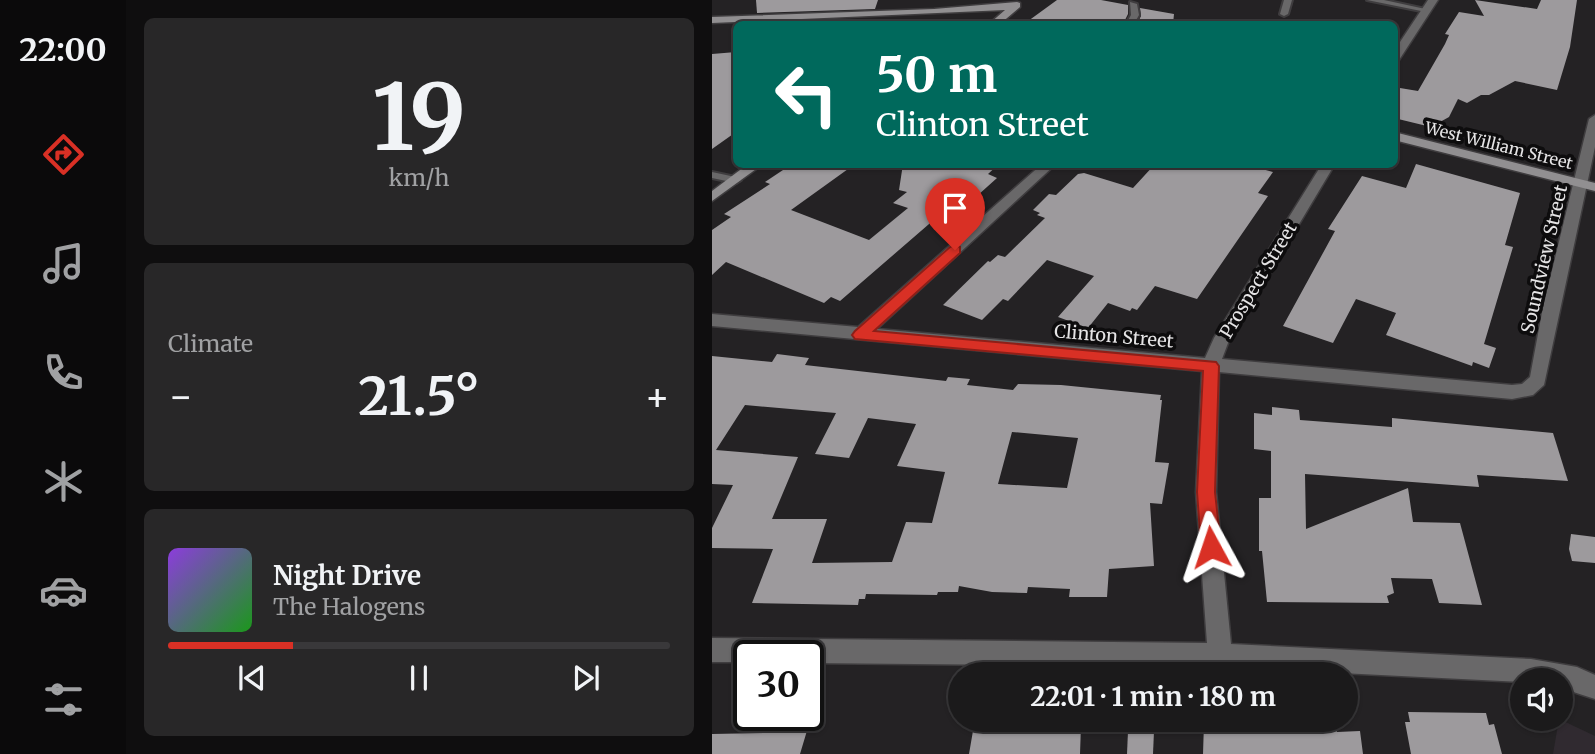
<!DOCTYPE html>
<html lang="en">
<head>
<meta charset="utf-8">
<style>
	:root { --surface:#1b1a1b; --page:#282728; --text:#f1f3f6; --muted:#a0a1a3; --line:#39383a; --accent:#d93025 }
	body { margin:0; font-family:Merriweather,serif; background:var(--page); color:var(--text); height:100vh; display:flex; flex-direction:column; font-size:26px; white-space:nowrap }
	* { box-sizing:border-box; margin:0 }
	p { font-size:23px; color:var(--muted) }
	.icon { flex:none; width:38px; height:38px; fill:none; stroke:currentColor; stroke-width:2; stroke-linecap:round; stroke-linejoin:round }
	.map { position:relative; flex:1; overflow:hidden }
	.drawer { display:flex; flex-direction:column; gap:18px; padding:18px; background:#0f0e0f; width:586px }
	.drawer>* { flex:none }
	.banner { position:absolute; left:21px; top:21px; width:665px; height:147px; border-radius:10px; box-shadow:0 2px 5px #0004,0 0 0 2px var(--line); background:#00695c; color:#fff; overflow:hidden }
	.tools { position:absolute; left:798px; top:668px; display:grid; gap:14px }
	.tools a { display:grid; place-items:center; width:63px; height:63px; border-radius:50%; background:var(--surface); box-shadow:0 2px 5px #0004,0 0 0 2px var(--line); font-size:35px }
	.speed { position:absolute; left:21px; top:640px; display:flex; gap:14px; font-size:35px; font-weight:700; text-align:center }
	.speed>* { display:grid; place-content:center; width:91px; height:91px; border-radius:50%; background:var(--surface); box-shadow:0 2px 5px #0004,0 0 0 2px var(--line); line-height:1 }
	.speed .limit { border:4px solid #111; border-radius:10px; background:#fff; color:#111 }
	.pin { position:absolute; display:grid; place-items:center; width:60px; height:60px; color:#fff; margin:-72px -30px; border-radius:50% 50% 50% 0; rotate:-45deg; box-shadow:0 0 7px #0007 }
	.pin .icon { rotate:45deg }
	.me { position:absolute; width:77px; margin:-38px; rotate:355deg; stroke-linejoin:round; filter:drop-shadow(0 0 5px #0008) }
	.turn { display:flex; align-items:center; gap:24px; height:147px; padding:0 28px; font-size:32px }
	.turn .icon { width:91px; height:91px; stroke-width:2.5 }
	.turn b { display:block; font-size:49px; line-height:60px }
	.big { font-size:52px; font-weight:700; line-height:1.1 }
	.drawer .tile { flex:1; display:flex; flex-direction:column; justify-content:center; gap:10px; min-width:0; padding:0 24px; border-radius:10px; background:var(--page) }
	.drawer .dial { align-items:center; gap:0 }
	.dial b { font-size:91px; line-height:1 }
	.song { display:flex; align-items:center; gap:21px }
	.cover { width:84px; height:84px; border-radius:10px; background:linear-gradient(135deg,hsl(270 70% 55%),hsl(120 70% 35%)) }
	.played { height:7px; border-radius:4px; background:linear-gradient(90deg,var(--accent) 25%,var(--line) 25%) }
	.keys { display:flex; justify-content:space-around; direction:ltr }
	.heat { display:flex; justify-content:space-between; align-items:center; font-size:38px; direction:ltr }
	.trip { position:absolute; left:236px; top:662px; width:410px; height:70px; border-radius:35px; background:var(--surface); box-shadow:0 2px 5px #0004,0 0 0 2px var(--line); font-weight:700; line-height:70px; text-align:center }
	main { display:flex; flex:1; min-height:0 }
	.tab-bar { display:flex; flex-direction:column; width:126px; justify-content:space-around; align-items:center; background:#0b0a0b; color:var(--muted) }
	.tab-bar .icon { width:49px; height:49px }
	.tab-bar .on { color:var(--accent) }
	.tab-bar b { font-size:32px; color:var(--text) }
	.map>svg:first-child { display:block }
</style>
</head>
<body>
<main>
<nav class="tab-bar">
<b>22:00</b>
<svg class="icon on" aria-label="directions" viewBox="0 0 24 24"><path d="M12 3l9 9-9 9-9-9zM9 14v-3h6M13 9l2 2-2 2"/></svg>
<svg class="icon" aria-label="music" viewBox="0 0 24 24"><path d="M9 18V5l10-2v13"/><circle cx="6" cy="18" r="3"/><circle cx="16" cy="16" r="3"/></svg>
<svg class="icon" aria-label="phone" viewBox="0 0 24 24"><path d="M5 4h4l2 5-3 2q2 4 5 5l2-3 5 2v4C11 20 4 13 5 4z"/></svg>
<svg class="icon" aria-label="climate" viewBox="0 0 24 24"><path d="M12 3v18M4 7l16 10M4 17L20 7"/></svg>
<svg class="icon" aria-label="car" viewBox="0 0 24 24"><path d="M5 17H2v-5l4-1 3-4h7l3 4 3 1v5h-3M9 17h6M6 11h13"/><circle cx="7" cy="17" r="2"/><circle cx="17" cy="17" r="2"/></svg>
<svg class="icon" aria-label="filters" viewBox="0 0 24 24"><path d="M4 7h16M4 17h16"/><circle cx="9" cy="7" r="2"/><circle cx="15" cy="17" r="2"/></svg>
</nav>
<section class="drawer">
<div class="tile dial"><b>19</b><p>km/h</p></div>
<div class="tile"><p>Climate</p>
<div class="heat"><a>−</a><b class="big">21.5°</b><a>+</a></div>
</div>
<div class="tile">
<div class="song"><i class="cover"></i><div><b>Night Drive</b><p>The Halogens</p></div></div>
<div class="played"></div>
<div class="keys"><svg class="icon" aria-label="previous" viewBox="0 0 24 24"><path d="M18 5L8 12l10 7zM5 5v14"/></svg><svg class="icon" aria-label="pause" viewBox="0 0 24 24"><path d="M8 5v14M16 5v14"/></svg><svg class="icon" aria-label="next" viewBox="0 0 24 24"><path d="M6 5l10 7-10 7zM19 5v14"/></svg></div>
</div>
</section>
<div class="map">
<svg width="883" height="754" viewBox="0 0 883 754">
	<rect width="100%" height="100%" fill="#242224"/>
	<polygon fill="#302a30" points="847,719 883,736 883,754 841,754"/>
	<g fill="#9d9a9d" fill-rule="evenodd">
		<polygon points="44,0 166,0 163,9 45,13"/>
		<polygon points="345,0 389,0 416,5 416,14 411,24 312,24"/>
		<polygon points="763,0 825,9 829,0 865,0 858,47 845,90 803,81 777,95 769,95 755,103 746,99 737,117 719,127 682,118 682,102 688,88 706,91 733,44 737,35 733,34 747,12 772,16"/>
		<polygon points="428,8 462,14 461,24 425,24 429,16"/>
		<polygon points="159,19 157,24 45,24"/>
		<polygon points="24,52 24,132 0,149 0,54"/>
		<polygon points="80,164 143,164 79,210 157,240 196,208 181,203 195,192 187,190 191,164 287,164 276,174 285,178 236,222 224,218 128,301 119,297 112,303 14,262 0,275 0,230 19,217 12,214 58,184 53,182"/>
		<polygon points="443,164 532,164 561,172 546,193 556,196 485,299 443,286 425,310 420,308 418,311 396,303 376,328 346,317 382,276 335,260 296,301 291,299 270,320 231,305 276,261 278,262 286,255 293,257 333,218 325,215 328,213 321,210 337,194 344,195 366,174 372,173 421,188"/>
		<polygon points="704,164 808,193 793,245 801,247 772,344 784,348 777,368 761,362 760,366 674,335 684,313 644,299 621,343 571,326 623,231 616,229 650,176 694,188"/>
		<path d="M65,354L97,358L93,365L234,381L236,377L258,379L255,385L301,390L306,384L349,385L449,395L448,400H450L443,462L457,463L450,504L438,503L442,566L397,569L395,597H357L358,589L316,587L315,593L280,592L247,586L246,592H226L225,595L154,594L153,599H147L146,605L40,603L61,549L0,548V528L21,485L0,484V356L60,362ZM33,405L124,413L103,454L137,458L156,418L204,424L185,466L233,472L220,523L194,522L180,562L100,563L115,519H60L86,457L4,450ZM300,432L366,438L355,488L286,484Z"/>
		<polygon points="560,407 587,410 588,420 680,427 680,418 841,433 856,481 765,475 767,487 593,474 594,529 696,488 701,522 748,523 770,605 727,603 720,579 679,578 682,593 675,596 677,603 555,602 550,551 547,551 547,498 559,498 559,451 542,449 542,413 560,415"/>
		<polygon points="859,534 883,537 883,563 860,561 857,549"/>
		<polygon points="696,712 774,713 777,725 782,724 790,754 699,754 693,722 698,722"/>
		<polygon points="336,719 341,719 345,725 369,725 368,754 257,754 262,725 331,725"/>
		<polygon points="613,719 624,719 625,732 648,731 651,754 491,754 492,723 548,726 549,729 608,731"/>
		<polygon points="56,723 97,724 88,754 0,754 0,734 52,733"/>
		<polygon points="416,731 442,731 441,754 415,754"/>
	</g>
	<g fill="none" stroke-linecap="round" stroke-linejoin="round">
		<g stroke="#3f3d3f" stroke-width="4">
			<g id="lane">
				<polygon points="572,0 580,0 576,14 572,16 568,14"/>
				<polygon points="655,0 672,0 718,10 714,12"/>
				<polygon points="418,2 425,4 427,15 422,24 414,24 419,15"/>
				<polygon points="0,172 28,178 29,180 24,183 0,178"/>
			</g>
		</g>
		<g stroke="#3f3d3f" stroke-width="3">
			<g id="street">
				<polygon points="716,0 726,0 687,60 682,63 682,51"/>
				<polygon points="883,115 883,147 832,385 821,395 800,399 507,372 504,492 519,644 819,659 865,667 883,675 883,699 849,688 849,681 810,682 508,667 96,663 96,656 37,656 37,662 0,662 0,638 495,643 484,492 490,371 0,326 0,314 146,327 330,164 344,164 165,329 493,358 502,338 610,164 623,164 516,343 510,359 800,385 810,384 818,377 831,307 877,119"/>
			</g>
		</g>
		<g stroke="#3f3d3f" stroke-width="3">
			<g id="secondary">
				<polygon points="305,2 308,3 308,7 288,24 277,24 293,10 0,23 0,17 222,9"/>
				<polygon points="682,132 883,183 883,191 682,140"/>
				<polygon points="36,164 51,164 0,201 0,191"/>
			</g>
		</g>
		<use href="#lane" fill="#696869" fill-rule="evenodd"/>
		<use href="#street" fill="#696869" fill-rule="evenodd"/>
		<use href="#secondary" fill="#918f91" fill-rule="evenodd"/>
	</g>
	<polygon fill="#d93025" stroke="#8d1f18" stroke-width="2" points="243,245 248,247 248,253 162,331 504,362 507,366 503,492 509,547 506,553 499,555 492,553 489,547 485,492 491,371 143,339 140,335 143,331 238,247"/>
	<g text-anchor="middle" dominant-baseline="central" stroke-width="7" stroke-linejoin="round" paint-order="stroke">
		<g font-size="16" fill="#e5e4e5" stroke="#0d0c0d">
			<text transform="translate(787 145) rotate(14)">West William Street</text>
		</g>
		<g font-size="18" fill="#e5e4e5" stroke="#0d0c0d">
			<text transform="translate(832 259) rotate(-77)">Soundview Street</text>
			<text transform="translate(546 280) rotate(-59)">Prospect Street</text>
			<text transform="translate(402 336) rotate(5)">Clinton Street</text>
		</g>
	</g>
</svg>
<div class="tools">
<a><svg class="icon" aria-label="sound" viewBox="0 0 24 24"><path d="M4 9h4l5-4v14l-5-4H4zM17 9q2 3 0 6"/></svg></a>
</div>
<div class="speed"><div class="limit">30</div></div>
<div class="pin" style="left:243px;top:250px;background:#d93025"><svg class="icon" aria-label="arrive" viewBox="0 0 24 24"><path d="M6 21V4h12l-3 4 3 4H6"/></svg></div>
<svg class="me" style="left:499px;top:547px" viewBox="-20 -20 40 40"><path d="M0-17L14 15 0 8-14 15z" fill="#d93025" stroke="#fff" stroke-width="4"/></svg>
<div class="trip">22:01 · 1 min · 180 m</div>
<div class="banner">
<div class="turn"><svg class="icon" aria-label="left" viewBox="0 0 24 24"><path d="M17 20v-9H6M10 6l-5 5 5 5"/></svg><div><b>50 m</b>Clinton Street</div></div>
</div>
</div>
</main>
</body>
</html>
